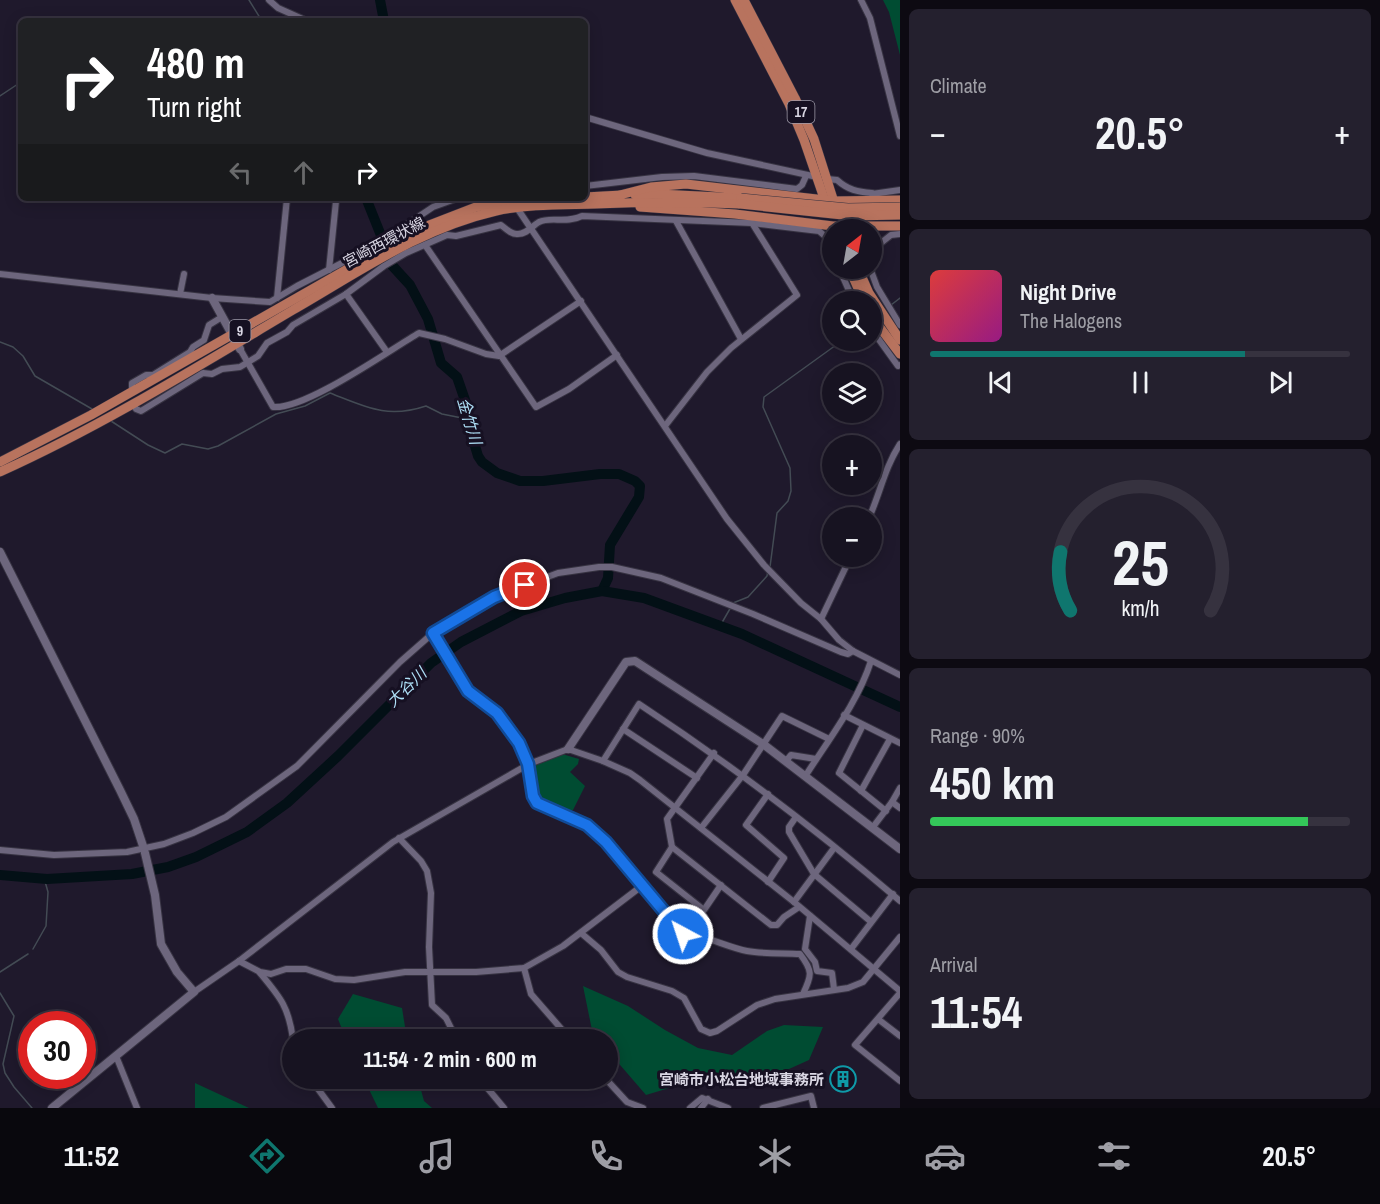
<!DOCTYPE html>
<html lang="en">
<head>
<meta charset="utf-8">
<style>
	:root { --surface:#171321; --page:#24202e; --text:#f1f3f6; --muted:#9e9ea5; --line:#36323f; --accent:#0f766e }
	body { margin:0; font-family:"Archivo Narrow","Noto Sans JP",sans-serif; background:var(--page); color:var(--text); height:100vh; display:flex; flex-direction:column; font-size:22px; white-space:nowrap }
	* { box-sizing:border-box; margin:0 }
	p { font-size:20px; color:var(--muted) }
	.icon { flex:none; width:33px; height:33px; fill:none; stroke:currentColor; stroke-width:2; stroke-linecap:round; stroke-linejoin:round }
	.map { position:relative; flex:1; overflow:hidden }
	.details { display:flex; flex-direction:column; gap:9px; padding:9px; background:#0d0a12; width:480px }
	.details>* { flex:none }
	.guide { position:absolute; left:18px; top:18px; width:570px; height:183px; border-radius:9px; box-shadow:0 3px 15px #0003,0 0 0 2px var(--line); background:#202124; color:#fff; overflow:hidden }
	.needle { width:39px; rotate:31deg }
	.fabs { position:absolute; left:822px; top:219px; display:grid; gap:12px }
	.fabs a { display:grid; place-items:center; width:60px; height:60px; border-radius:50%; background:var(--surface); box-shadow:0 3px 15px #0003,0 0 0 2px var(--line); font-size:30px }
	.speed { position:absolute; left:18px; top:1011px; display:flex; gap:12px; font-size:30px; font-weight:700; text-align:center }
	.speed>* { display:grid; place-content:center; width:78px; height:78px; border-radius:50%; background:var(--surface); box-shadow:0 3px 15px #0003,0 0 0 2px var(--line); line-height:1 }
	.speed .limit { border:9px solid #d22; background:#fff; color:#111 }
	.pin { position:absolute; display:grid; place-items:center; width:51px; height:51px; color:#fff; margin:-26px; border:3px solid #fff; border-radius:50%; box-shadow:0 2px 6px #0007 }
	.me { position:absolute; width:66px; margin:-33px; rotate:320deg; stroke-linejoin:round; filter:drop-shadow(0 0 4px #0008) }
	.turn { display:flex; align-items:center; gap:21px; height:126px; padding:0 30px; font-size:27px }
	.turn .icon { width:78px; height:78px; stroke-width:2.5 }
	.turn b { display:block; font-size:42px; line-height:51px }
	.lanes { display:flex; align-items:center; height:57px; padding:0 30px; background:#0003; justify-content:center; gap:30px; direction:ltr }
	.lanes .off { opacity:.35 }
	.big { font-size:45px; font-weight:800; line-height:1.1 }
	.details .widget { flex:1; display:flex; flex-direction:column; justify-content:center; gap:9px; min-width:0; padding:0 21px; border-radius:9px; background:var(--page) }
	.details .dial { align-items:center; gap:0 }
	.dial svg { height:156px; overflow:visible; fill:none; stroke:var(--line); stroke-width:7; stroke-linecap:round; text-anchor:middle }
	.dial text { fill:var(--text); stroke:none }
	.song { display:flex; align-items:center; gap:18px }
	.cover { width:72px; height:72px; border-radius:9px; background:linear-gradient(135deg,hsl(0 70% 55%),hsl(310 70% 35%)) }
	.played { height:6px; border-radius:3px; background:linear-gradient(90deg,var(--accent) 75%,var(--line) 75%) }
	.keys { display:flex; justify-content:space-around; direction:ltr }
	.heat { display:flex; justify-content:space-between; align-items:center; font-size:33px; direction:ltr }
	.charge { height:9px; border-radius:4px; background:linear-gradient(90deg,#34c759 90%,var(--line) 0) }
	.trip { position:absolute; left:282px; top:1029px; width:336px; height:60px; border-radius:30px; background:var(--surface); box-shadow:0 3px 15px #0003,0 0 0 2px var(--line); font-weight:800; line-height:60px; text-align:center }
	.menu { display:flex; height:96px; justify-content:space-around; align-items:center; background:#09080d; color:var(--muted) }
	.menu .icon { width:42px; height:42px }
	.menu .active { color:var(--accent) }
	.menu b { font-size:27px; color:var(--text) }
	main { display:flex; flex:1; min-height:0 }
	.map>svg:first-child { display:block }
</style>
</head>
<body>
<main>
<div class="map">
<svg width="900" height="1108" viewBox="0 0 900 1108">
	<rect width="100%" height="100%" fill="#1f192c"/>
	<g fill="#004c32">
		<polygon points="883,0 900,0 900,55 889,12"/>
		<path d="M562,754L579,759L578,764L570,772L585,786L573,810C564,812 536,800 534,791C532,783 533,773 533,765Z"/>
		<polygon points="583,986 628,1006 665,1030 698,1048 732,1055 767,1031 784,1025 823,1027 809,1060 769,1078 735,1077 696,1080 646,1095 608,1051 608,1040 597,1039 593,1035"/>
		<polygon points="353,994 402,1008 407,1039 346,1039 338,1019"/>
		<polygon points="364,1079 418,1079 424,1101 432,1108 378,1108"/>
		<polygon points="195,1083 249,1108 195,1108"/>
	</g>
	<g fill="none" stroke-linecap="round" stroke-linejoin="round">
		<g stroke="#434b54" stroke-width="1.5">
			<polyline points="249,0 262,21"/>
			<polyline points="0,96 21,82"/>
			<polyline points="891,305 900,298"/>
			<polyline points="0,342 13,347 23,356 35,376 92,409"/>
			<path d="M111,421L148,445L165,453L182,444L208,449L218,446L276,414L305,406L330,393C366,407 387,419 426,406L442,414L467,419"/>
			<polyline points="770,567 777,513 788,501 791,491 790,468 763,407 764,397 843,340"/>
			<polyline points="733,603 748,597 767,576 768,571"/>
			<polyline points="720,626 731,607"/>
			<polyline points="33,949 46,926 48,892 44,878"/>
			<polyline points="0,972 28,954"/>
			<polyline points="0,993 14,1016 3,1064 5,1073 14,1087 32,1108"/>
		</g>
		<g stroke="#031016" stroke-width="10">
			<polyline points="380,0 384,21"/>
			<polyline points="366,198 382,238 388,261 410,285 428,319 441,363 457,377 466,403 467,419 478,456 482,462 497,473 520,481 543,481 600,474 619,474 635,481 640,486 639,497 610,545 608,578 602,591"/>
			<polyline points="0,875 47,879 132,874 168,867 196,857 247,832 287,803 338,756 431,663 461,642 521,611 565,598 602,591 644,598 742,634 900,707"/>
		</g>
		<g stroke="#373342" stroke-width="8">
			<g id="street">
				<polyline points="269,0 278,8 307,21"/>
				<polyline points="861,0 870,18 900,136"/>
				<polyline points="585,117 707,153 817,177"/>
				<path d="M827,179L837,180C848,190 858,192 872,193"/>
				<polyline points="585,186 662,177 694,176 797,189 802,185 806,176"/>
				<polyline points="872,194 900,190"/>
				<polyline points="515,205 727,519 764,565 801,603 821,619 839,640 853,651 900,675"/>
				<polyline points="676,221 741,339"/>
				<polyline points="425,245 536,407 569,389 617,355"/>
				<polyline points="872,250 891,235 900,234"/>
				<polyline points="839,268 854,302"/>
				<polyline points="870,268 877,287 900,325"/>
				<polyline points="329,270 336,201"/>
				<polyline points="0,274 212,298 270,302 297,286 373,247 433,207 458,198"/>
				<polyline points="180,294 184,274"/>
				<polyline points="346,294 387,352"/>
				<polyline points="277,298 287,198"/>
				<polyline points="872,330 898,366 900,365"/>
				<path d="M240,349L273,407C305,410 388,351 419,333L445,339L486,354L499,356L581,301"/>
				<polyline points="132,392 132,383 146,375 153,375 190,352 193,347 204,340 209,325 222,317"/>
				<path d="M133,404L136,409L141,411L203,373L212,374L222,369L240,367L258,356L267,343L287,332L293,325L346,294L384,266L406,253L447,235L456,236L501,225C506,229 512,235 518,234C527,234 532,226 539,222C551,216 566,224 582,216L752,223L819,231L826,237L832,253"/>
				<polyline points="665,426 707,372 731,348 797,295 752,223"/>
				<path d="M869,518C880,493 885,467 900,444"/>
				<polyline points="821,619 851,556"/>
				<path d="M433,633L468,691L497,713L519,743L529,764L533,796L537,803L587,825L605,842L683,934C697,932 729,948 747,951C764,954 782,953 800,954C813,971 812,975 803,994"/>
				<polyline points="844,715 900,743"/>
				<polyline points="863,725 839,773 886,811"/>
				<polyline points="623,729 697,778"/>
				<polyline points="714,753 667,819 672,847 771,925 777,925 784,917 799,907"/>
				<path d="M603,761L639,704C730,764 817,830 900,901"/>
				<polyline points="786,761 791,755 816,759"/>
				<path d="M806,775C829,739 858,702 871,661"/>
				<polyline points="861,791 890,739"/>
				<polyline points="768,794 746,825 784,858 768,882"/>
				<polyline points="892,802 900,808"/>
				<polyline points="796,817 789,827 789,832 814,874 870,921"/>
				<polyline points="873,827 892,802 900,788"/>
				<polyline points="701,828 743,775 782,716 829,739"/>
				<polyline points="399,838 421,861 427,871 431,893 429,947 432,1005 446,1018 457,1040"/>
				<polyline points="672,847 656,872 704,910 721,885"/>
				<polyline points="0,850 54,855 127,852 164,844 193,833 226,817 297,766 400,662 433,633 494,597 558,573 599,567 612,567 661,578 753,614 841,652 848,654 853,651"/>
				<polyline points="794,902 834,848"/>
				<polyline points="810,916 805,949 815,962 817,971 832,973 834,989"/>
				<polyline points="581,933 601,950 618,972 627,977 672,991 684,998 701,1029 710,1033 717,1031 757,1005 775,999 848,988 863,982 900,937"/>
				<polyline points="851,949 893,894"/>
				<polyline points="239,961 260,972 271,974 286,969 306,969 335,979 354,980 405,972 476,972 524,968 563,946 643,885"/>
				<polyline points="524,968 531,994 571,1040"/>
				<path d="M260,973C280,997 289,1007 293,1040"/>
				<polyline points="194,992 239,961 393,842 529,764 568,749 603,761 630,773 640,780 794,902 900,991"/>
				<polyline points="900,993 855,1045 900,1081"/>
				<polyline points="878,1019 900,1036"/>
				<polyline points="116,1056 137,1108"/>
				<polyline points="310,1078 332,1108"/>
				<polyline points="479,1078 504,1108"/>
				<polyline points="605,1078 627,1102 643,1108"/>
				<polyline points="690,1108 702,1098 728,1108"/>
				<polyline points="701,1108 708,1099"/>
				<polyline points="763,1108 811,1096 814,1108"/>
			</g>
		</g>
		<g stroke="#373342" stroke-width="10">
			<g id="secondary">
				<polyline points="212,298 240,349"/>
				<polyline points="0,552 120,790 134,819 144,849"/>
				<polyline points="568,749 626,662 635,661 763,744 900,849"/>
				<polyline points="52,1108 194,992 177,972 161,944 155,895 145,853"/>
			</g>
		</g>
		<g stroke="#373342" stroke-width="10">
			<g id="primary">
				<polyline points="735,0 789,104 804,140 826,204"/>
				<polyline points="744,0 795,98 814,139 835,205"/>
				<polyline points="635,195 658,194 741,198"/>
				<polyline points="616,196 651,187 686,184 834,201 900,200"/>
				<polyline points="585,197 622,195"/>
				<polyline points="640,207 735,214 833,226 900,226"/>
				<polyline points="849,268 864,302"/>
				<polyline points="858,268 869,293 900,340"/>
				<polyline points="872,317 900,354"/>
				<polyline points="0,462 91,415 414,231 476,207 512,200 552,198"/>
				<path d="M0,472C102,426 197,367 293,310C359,272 421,228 496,211C529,204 562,205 595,204C644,202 692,202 740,204"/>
			</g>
		</g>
		<use href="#street" stroke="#6d667d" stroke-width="6"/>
		<use href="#secondary" stroke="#6d667d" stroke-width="8"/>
		<use href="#primary" stroke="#b8735e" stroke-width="9"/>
		<g stroke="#373342" stroke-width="10" stroke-linecap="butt">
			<g id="primary-bridge">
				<polyline points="741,198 848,208 900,207"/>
				<polyline points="740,204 852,216 900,215"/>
			</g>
		</g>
		<use href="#primary-bridge" stroke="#b8735e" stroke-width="9"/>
	</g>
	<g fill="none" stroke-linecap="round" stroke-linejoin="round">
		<g stroke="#114b97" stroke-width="15">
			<polyline id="route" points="525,585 494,597 433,633 468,691 497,713 519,743 528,764 533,796 537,803 587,825 606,842 683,934"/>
		</g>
		<use href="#route" stroke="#1a73e8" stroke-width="10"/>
	</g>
	<defs>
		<g id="building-ring" transform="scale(1.35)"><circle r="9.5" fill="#161022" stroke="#0f9aa8" stroke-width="1.5"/><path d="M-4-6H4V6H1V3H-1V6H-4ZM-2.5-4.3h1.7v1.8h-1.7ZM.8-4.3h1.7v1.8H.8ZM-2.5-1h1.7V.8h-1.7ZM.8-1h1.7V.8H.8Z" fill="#0f9aa8"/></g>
	</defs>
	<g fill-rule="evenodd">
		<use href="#building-ring" x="843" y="1079"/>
	</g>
	<g text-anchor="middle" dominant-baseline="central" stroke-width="6" stroke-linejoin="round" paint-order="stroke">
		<g fill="#161022" stroke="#9e9ba9" stroke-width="1.5">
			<rect x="787.5" y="101" width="27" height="22" rx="4.5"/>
			<rect x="229.5" y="320" width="21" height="22" rx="4.5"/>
		</g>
		<g font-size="14" font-weight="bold" fill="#d9d6e3">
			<text x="801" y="112">17</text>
			<text x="240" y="331">9</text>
		</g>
		<g font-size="15" fill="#d9d6e3" stroke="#161022">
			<text transform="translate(384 242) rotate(-28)">宮崎西環状線</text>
		</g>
		<g font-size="15" font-weight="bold" fill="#d9d6e3" stroke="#161022" text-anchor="end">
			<text x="824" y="1079">宮崎市小松台地域事務所</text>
		</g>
		<g font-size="16" font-style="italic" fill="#aedff6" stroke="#161022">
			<text transform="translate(470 421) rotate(74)">金竹川</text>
			<text transform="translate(406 687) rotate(-44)">大谷川</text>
		</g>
	</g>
</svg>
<div class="fabs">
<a><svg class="needle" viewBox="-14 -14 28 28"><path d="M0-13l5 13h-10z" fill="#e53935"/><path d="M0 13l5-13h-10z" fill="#9e9ea5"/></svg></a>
<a><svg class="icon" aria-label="search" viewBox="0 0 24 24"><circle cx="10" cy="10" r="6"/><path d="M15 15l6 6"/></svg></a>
<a><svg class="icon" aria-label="layers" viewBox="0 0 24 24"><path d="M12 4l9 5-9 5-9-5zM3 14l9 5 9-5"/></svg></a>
<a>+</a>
<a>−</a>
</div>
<div class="speed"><div class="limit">30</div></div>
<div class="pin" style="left:525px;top:585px;background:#d93025"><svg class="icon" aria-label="arrive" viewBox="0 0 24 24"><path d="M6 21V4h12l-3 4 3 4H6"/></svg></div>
<svg class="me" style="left:683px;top:934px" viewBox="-20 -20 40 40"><circle r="17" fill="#1a73e8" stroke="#fff" stroke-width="3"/><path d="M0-11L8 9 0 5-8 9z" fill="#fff"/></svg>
<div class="trip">11:54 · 2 min · 600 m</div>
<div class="guide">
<div class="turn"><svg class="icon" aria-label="right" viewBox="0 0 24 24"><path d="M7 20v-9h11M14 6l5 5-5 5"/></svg><div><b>480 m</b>Turn right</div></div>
<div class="lanes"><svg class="icon off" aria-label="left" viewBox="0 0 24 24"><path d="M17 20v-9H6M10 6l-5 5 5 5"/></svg><svg class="icon off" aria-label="ahead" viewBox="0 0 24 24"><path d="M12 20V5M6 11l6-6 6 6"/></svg><svg class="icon" aria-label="right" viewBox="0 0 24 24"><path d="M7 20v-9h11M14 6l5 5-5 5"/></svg></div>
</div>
</div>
<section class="details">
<div class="widget"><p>Climate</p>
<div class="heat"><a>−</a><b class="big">20.5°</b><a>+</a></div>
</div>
<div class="widget">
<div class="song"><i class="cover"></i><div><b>Night Drive</b><p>The Halogens</p></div></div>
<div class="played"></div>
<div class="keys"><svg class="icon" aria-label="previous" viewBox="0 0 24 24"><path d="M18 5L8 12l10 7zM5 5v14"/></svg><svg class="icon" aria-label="pause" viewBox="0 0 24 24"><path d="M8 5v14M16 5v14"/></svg><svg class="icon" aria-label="next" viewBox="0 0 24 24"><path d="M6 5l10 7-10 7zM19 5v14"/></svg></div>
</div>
<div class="widget dial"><svg viewBox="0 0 100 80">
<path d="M14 69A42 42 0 1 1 86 69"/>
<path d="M14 69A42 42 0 0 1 9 39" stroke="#0f766e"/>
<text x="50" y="56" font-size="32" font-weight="700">25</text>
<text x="50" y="72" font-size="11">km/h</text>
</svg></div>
<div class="widget"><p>Range · 90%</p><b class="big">450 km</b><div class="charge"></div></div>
<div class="widget"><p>Arrival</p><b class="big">11:54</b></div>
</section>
</main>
<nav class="menu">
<b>11:52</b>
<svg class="icon active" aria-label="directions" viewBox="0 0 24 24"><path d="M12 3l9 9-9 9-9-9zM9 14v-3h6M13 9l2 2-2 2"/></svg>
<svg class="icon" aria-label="music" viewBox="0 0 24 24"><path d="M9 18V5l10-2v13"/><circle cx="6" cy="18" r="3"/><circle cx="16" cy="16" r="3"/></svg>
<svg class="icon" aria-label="phone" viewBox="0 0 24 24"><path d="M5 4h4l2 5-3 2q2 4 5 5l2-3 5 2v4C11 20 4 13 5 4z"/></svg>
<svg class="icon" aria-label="climate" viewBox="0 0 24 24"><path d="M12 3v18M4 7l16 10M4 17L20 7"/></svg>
<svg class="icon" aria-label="car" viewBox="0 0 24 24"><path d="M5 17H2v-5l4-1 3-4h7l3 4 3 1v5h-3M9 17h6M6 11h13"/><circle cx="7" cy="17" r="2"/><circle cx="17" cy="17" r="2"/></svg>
<svg class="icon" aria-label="filters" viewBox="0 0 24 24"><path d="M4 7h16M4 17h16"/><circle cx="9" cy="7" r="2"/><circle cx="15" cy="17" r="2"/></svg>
<b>20.5°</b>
</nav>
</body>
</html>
